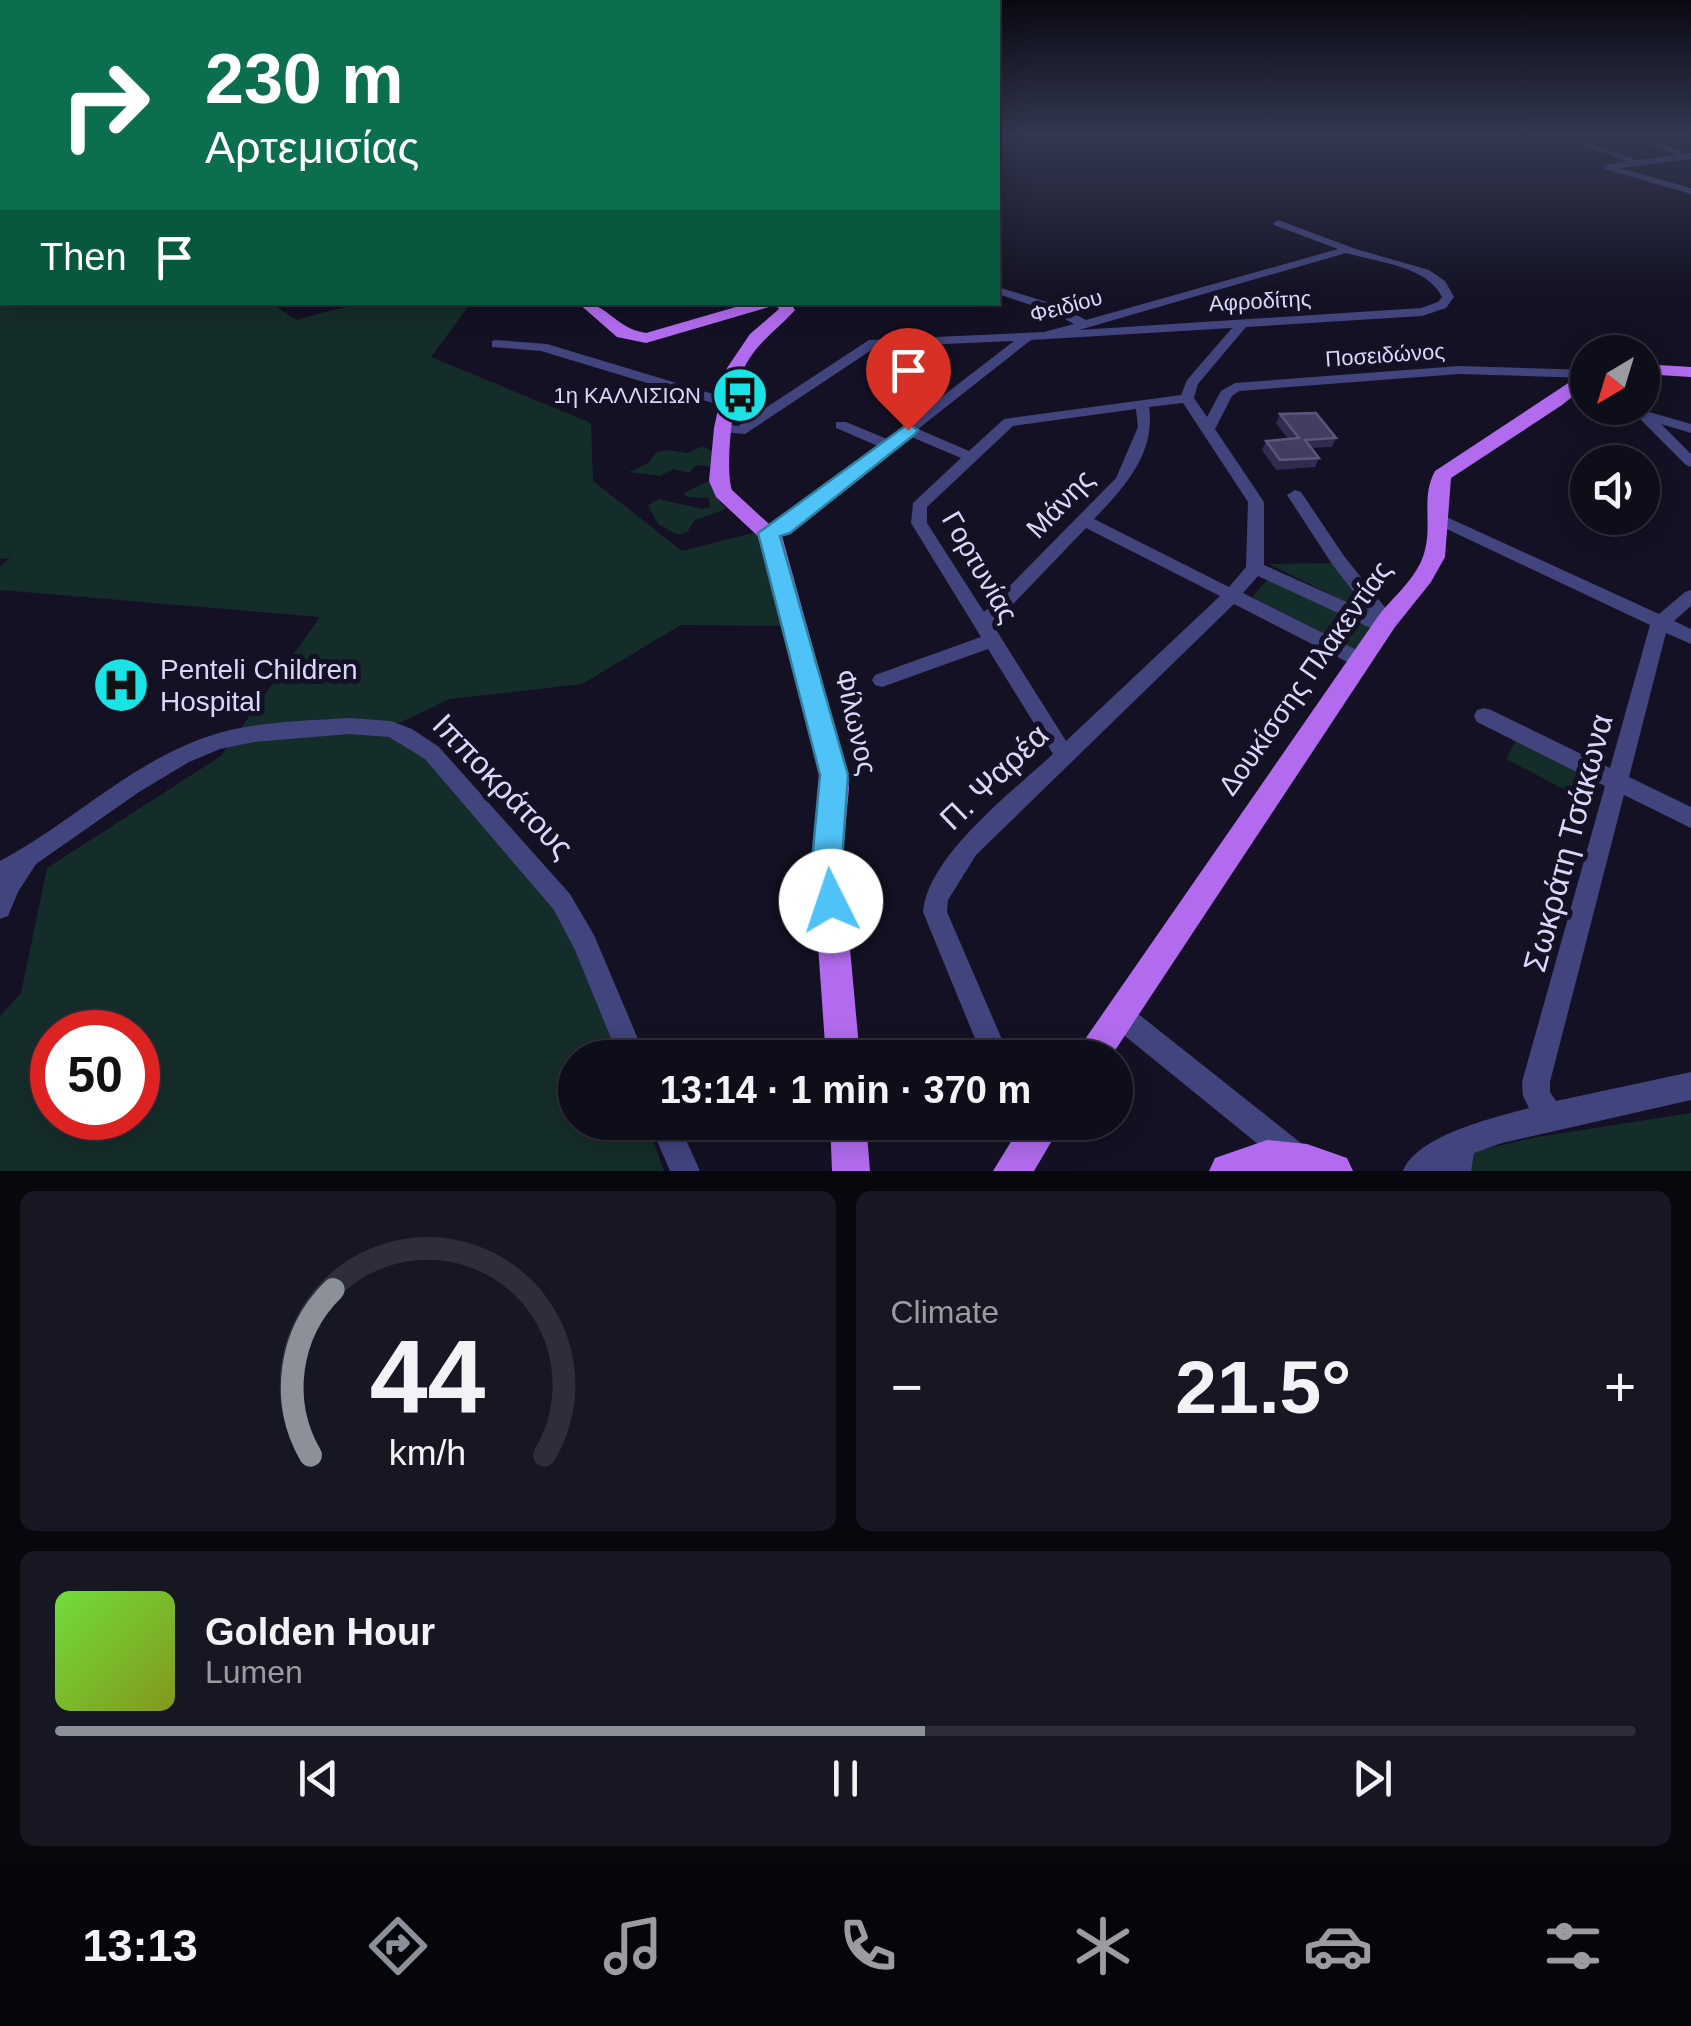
<!DOCTYPE html>
<html lang="en">
<head>
<meta charset="utf-8">
<style>
	:root { --surface:#0e0d1a; --page:#171623; --text:#f1f3f6; --muted:#9b9ca2; --line:#2e2d39; --accent:#8c9099 }
	body { margin:0; font-family:Helvetica,sans-serif; background:var(--page); color:var(--text); height:100vh; display:flex; flex-direction:column; font-size:38px; white-space:nowrap }
	* { box-sizing:border-box; margin:0 }
	p { font-size:32px; color:var(--muted) }
	.icon { flex:none; width:55px; height:55px; fill:none; stroke:currentColor; stroke-width:2; stroke-linecap:round; stroke-linejoin:round }
	.map { position:relative; height:1171px; overflow:hidden }
	.side { display:flex; flex-direction:column; gap:20px; padding:20px; background:#08070e; flex:1 }
	.side>* { flex:none }
	.hud { position:absolute; left:0px; top:0px; width:1000px; height:305px; box-shadow:0 5px 25px #0003,0 0 0 2px var(--line); background:#0b6e4f; color:#fff; overflow:hidden }
	.needle { width:65px; rotate:218deg }
	.tools { position:absolute; left:1570px; top:335px; display:grid; gap:20px }
	.tools a { display:grid; place-items:center; width:90px; height:90px; border-radius:50%; background:var(--surface); box-shadow:0 5px 25px #0003,0 0 0 2px var(--line); font-size:50px }
	.speed { position:absolute; left:30px; top:1010px; display:flex; gap:20px; font-size:50px; font-weight:700; text-align:center }
	.speed>* { display:grid; place-content:center; width:130px; height:130px; border-radius:50%; background:var(--surface); box-shadow:0 5px 25px #0003,0 0 0 2px var(--line); line-height:1 }
	.speed .limit { border:15px solid #d22; background:#fff; color:#111 }
	.pin { position:absolute; display:grid; place-items:center; width:85px; height:85px; color:#fff; margin:-102px -42px; border-radius:50% 50% 50% 0; rotate:-45deg; box-shadow:0 0 10px #0007 }
	.pin .icon { rotate:45deg }
	.me { position:absolute; width:110px; margin:-55px; rotate:356deg; stroke-linejoin:round; filter:drop-shadow(0 0 8px #0008) }
	.turn { display:flex; align-items:center; gap:35px; height:210px; padding:0 40px; font-size:45px }
	.turn .icon { width:130px; height:130px; stroke-width:2.5 }
	.turn b { display:block; font-size:70px; line-height:85px }
	.then { display:flex; align-items:center; height:95px; padding:0 40px; background:#0003; gap:20px; font-size:38px }
	.big { font-size:75px; font-weight:700; line-height:1.1 }
	.side .tile { flex:1; display:flex; flex-direction:column; justify-content:center; gap:15px; min-width:0; padding:0 35px; border-radius:15px; background:var(--page) }
	.side .dial { align-items:center; gap:0 }
	.dial svg { height:260px; overflow:visible; fill:none; stroke:var(--line); stroke-width:7; stroke-linecap:round; text-anchor:middle }
	.dial text { fill:var(--text); stroke:none }
	.song { display:flex; align-items:center; gap:30px }
	.cover { width:120px; height:120px; border-radius:15px; background:linear-gradient(135deg,hsl(100 70% 55%),hsl(70 70% 35%)) }
	.played { height:10px; border-radius:5px; background:linear-gradient(90deg,var(--accent) 55%,var(--line) 55%) }
	.keys { display:flex; justify-content:space-around; direction:ltr }
	.heat { display:flex; justify-content:space-between; align-items:center; font-size:55px; direction:ltr }
	.side .tiles { flex:1; display:grid; gap:20px; grid-template-columns:1fr 1fr }
	.tile:last-child { grid-column:span 2 }
	.trip { position:absolute; left:558px; top:1040px; width:575px; height:100px; border-radius:50px; background:var(--surface); box-shadow:0 5px 25px #0003,0 0 0 2px var(--line); font-weight:700; line-height:100px; text-align:center }
	.tab-bar { display:flex; height:160px; justify-content:space-around; align-items:center; background:#06050a; color:var(--muted) }
	.tab-bar .icon { width:70px; height:70px }
	.tab-bar .active { color:var(--accent) }
	.tab-bar b { font-size:45px; color:var(--text) }
	.map>svg:first-child { display:block }
</style>
</head>
<body>
<div class="map">
<svg width="1691" height="1171" viewBox="0 0 1691 1171">
	<rect width="100%" height="100%" fill="#131123"/>
	<g fill="#152d2a" fill-rule="evenodd">
		<path d="M0,135L2,302L270,303L297,320C351,304 413,291 468,307L431,357L591,423L593,481L682,551L756,532L781,626L681,625L582,684L450,699L378,733L400,738L419,748L543,887L575,937L622,1057L575,1058V1122L647,1123L664,1171H0V1016L21,993L47,868L221,756L320,617L0,590V567L10,558L0,559ZM52,1032H138V1118H52Z"/>
		<polygon points="703,446 713,452 713,467 696,465 689,473 673,469 660,476 629,472 648,463 657,452 668,450 687,453"/>
		<polygon points="709,481 714,484 716,497 726,509 695,520 687,532 678,535 658,524 648,505 659,499 702,509 710,507 709,498 687,497 684,493"/>
		<polygon points="1336,563 1368,613 1269,564"/>
		<polygon points="1271,576 1373,627 1355,650 1252,597"/>
		<polygon points="1516,740 1588,776 1579,797 1506,759"/>
		<polygon points="1691,1113 1691,1171 1460,1171 1461,1155 1531,1138"/>
	</g>
	<g fill="none" stroke-linecap="round" stroke-linejoin="round">
		<g fill="#41447d" fill-rule="evenodd">
			<polygon points="1530,135 1544,135 1527,141 1523,138"/>
			<polygon points="1554,135 1565,135 1637,160 1677,155 1624,135 1635,135 1682,151 1682,154 1691,153 1691,159 1620,168 1691,188 1691,194 1604,169 1604,165 1628,161"/>
			<polygon points="1673,135 1691,137 1691,143 1674,137"/>
			<path d="M1278,220L1356,249L1429,270L1445,281L1454,297L1446,308L1422,316L1246,327L1198,384L1194,398L1207,417L1221,391L1235,383L1459,366L1588,370V378L1459,374L1239,391L1232,396L1215,429L1264,502V565L1369,612L1332,564L1287,495L1295,490L1301,492L1344,556L1396,621L1389,631H1377L1258,576L1243,593L1369,656L1372,661L1369,666H1355L1234,604L976,855L948,900L947,912L1010,1058H983L923,912C927,857 1013,791 1053,754L988,649L882,687L875,685L872,680L875,675L981,637L911,523L913,503L961,458L909,436L788,532L769,538L761,533L776,524L878,446L836,428V422H846L887,439L1014,341L876,347L745,434L723,432L716,428L723,424L738,426L869,340L1044,332L1074,324L1052,312L998,294V287L1060,306L1086,320L1338,249L1274,225L1273,223ZM1346,253C1377,262 1427,266 1442,297L1438,302L1421,308L1079,330ZM1232,328L1187,380L1181,395L1004,419L969,451L918,429L1031,340ZM1183,403L1248,502L1246,567L1229,587L1094,519C1124,488 1156,453 1149,407ZM1136,409L1138,427L1116,478L984,612L927,523V507L1013,426ZM1086,528L1220,596L1066,741L993,625Z"/>
			<polygon points="496,340 547,344 733,400 735,403 728,407 723,406 541,351 492,347 492,341"/>
			<polygon points="1570,386 1588,391 1588,400 1565,393 1563,390"/>
			<polygon points="1615,408 1635,408 1691,424 1691,433 1661,424 1691,454 1691,467 1686,465 1639,418"/>
			<path d="M1440,514L1659,614L1685,592L1691,590V606L1674,621L1691,629V644L1666,633L1629,777L1691,807V828L1624,795L1550,1082V1092L1556,1101L1691,1072V1100L1502,1143L1474,1153L1471,1171H1403C1418,1135 1493,1118 1529,1108L1523,1096L1522,1082L1605,786L1477,722L1474,716L1477,710L1484,708L1491,710L1610,768L1650,625L1434,523L1432,519L1434,515Z"/>
			<path d="M349,718L391,721L412,729L439,747L570,894L594,935L646,1058H619L575,950L554,910L425,759L389,737L349,734L254,742L220,749L189,762L139,792L36,864L18,892L8,916L0,919V861C75,821 136,757 219,733C261,721 306,721 349,718Z"/>
			<polygon points="1118,1001 1127,1005 1306,1147 1310,1157 1306,1167 1297,1171 1286,1167 1109,1023 1105,1014 1109,1005"/>
			<polygon points="649,1122 678,1122 700,1171 670,1171"/>
		</g>
		<g fill="#b26bee" fill-rule="evenodd">
			<path d="M577,302C609,302 613,328 646,333L753,302H790L795,310C778,329 759,341 746,364C734,386 724,467 732,490L782,536L844,760L849,788L842,861L860,1058H826L812,861L821,788L818,760L761,539L716,497L709,481L714,428L727,368L750,334L779,309L776,305L646,343L617,337Z"/>
			<polygon points="1642,364 1691,367 1691,377 1642,374"/>
			<path d="M1588,370V384L1562,405L1451,478L1445,557L1431,582L1395,627L1110,1058H1072L1379,615C1395,595 1419,576 1425,550C1432,523 1421,496 1435,471Z"/>
			<polygon points="830,1122 866,1122 870,1171 832,1171"/>
			<polygon points="1023,1122 1063,1122 1034,1171 993,1171"/>
			<polygon points="1267,1140 1307,1144 1347,1158 1353,1171 1209,1171 1215,1158"/>
		</g>
	</g>
	<polygon fill="#302c4f" points="1280,414 1336,438 1332,447 1311,448 1319,458 1315,467 1276,470 1262,450 1266,441 1288,439 1276,423"/>
	<polygon fill="#423e61" stroke="#5a567a" stroke-width="2.5" points="1316,413 1336,438 1305,440 1319,458 1280,460 1266,441 1299,438 1280,414"/>
	<linearGradient id="sky" x2="0" y2="1"><stop stop-color="#0a0913"/><stop offset="0.45" stop-color="#333850"/><stop offset="1" stop-color="#333850" stop-opacity="0"/></linearGradient>
	<rect width="1691" height="299" fill="url(#sky)"/>
	<polygon fill="#4fc3f7" stroke="#337fa1" stroke-width="2.5" points="908,424 918,430 915,434 790,533 780,536 848,775 842,861 846,901 842,911 831,916 820,911 812,861 820,775 758,533"/>
	<defs>
		<g id="bus-disc" transform="scale(2.875)"><circle r="9.5" fill="#1ae2e5" stroke="#131123"/><path d="M-5-6H5V4H4V6H2V4H-2V6H-4V4H-5ZM-3.5-4V0h7V-4ZM-3.5 1.2v1.5H-2V1.2ZM2 1.2v1.5H3.5V1.2Z" fill="#111"/></g>
		<g id="hospital-disc" transform="scale(2.875)"><circle r="9.5" fill="#1ae2e5" stroke="#131123"/><path d="M-5-5h3v3.5h4V-5h3V5h-3V1.5h-4V5h-3Z" fill="#111"/></g>
	</defs>
	<g fill-rule="evenodd">
		<use href="#bus-disc" x="740" y="395"/>
		<use href="#hospital-disc" x="121" y="685"/>
	</g>
	<g text-anchor="middle" dominant-baseline="central" stroke-width="10" stroke-linejoin="round" paint-order="stroke">
		<g font-size="22" fill="#d9d8fb" stroke="#131123">
			<text transform="translate(1260 301) rotate(-3)">Αφροδίτης</text>
			<text transform="translate(1066 306) rotate(-15)">Φειδίου</text>
			<text transform="translate(1385 355) rotate(-4)">Ποσειδώνος</text>
		</g>
		<g font-size="22" fill="#d9d8fb" stroke="#131123" text-anchor="end">
			<text x="701" y="395">1η ΚΑΛΛΙΣΙΩΝ</text>
		</g>
		<g font-size="28" fill="#d9d8fb" stroke="#131123">
			<text transform="translate(1060 504) rotate(-46)">Μάνης</text>
			<text transform="translate(980 567) rotate(60)">Γορτυνίας</text>
			<text transform="translate(1305 678) rotate(-55)">Δουκίσσης Πλακεντίας</text>
			<text transform="translate(856 722) rotate(77)">Φίλωνος</text>
		</g>
		<g font-size="28" fill="#d9d8fb" stroke="#131123" text-anchor="start">
			<text x="160" y="669">Penteli Children<tspan x="160" dy="32">Hospital</tspan></text>
		</g>
		<g font-size="32" fill="#d9d8fb" stroke="#131123">
			<text transform="translate(994 777) rotate(-44)">Π. Ψαρέα</text>
			<text transform="translate(503 786) rotate(46)">Ιπποκράτους</text>
			<text transform="translate(1568 843) rotate(-75)">Σωκράτη Τσάκωνα</text>
		</g>
	</g>
</svg>
<div class="tools">
<a><svg class="needle" viewBox="-14 -14 28 28"><path d="M0-13l5 13h-10z" fill="#e53935"/><path d="M0 13l5-13h-10z" fill="#9b9ca2"/></svg></a>
<a><svg class="icon" aria-label="sound" viewBox="0 0 24 24"><path d="M4 9h4l5-4v14l-5-4H4zM17 9q2 3 0 6"/></svg></a>
</div>
<div class="speed"><div class="limit">50</div></div>
<div class="pin" style="left:908px;top:430px;background:#d93025"><svg class="icon" aria-label="arrive" viewBox="0 0 24 24"><path d="M6 21V4h12l-3 4 3 4H6"/></svg></div>
<svg class="me" style="left:831px;top:901px" viewBox="-20 -20 40 40"><circle r="19" fill="#fff"/><path d="M0-13L10 11 0 6-10 11z" fill="#4fc3f7"/></svg>
<div class="trip">13:14 · 1 min · 370 m</div>
<div class="hud">
<div class="turn"><svg class="icon" aria-label="right" viewBox="0 0 24 24"><path d="M7 20v-9h11M14 6l5 5-5 5"/></svg><div><b>230 m</b>Αρτεμισίας</div></div>
<div class="then">Then<svg class="icon" aria-label="arrive" viewBox="0 0 24 24"><path d="M6 21V4h12l-3 4 3 4H6"/></svg></div>
</div>
</div>
<section class="side">
<div class="tiles">
<div class="tile dial"><svg viewBox="0 0 100 80">
<path d="M14 69A42 42 0 1 1 86 69"/>
<path d="M14 69A42 42 0 0 1 21 18" stroke="#8c9099"/>
<text x="50" y="56" font-size="32" font-weight="700">44</text>
<text x="50" y="72" font-size="11">km/h</text>
</svg></div>
<div class="tile"><p>Climate</p>
<div class="heat"><a>−</a><b class="big">21.5°</b><a>+</a></div>
</div>
<div class="tile">
<div class="song"><i class="cover"></i><div><b>Golden Hour</b><p>Lumen</p></div></div>
<div class="played"></div>
<div class="keys"><svg class="icon" aria-label="previous" viewBox="0 0 24 24"><path d="M18 5L8 12l10 7zM5 5v14"/></svg><svg class="icon" aria-label="pause" viewBox="0 0 24 24"><path d="M8 5v14M16 5v14"/></svg><svg class="icon" aria-label="next" viewBox="0 0 24 24"><path d="M6 5l10 7-10 7zM19 5v14"/></svg></div>
</div>
</div>
</section>
<nav class="tab-bar">
<b>13:13</b>
<svg class="icon active" aria-label="directions" viewBox="0 0 24 24"><path d="M12 3l9 9-9 9-9-9zM9 14v-3h6M13 9l2 2-2 2"/></svg>
<svg class="icon" aria-label="music" viewBox="0 0 24 24"><path d="M9 18V5l10-2v13"/><circle cx="6" cy="18" r="3"/><circle cx="16" cy="16" r="3"/></svg>
<svg class="icon" aria-label="phone" viewBox="0 0 24 24"><path d="M5 4h4l2 5-3 2q2 4 5 5l2-3 5 2v4C11 20 4 13 5 4z"/></svg>
<svg class="icon" aria-label="climate" viewBox="0 0 24 24"><path d="M12 3v18M4 7l16 10M4 17L20 7"/></svg>
<svg class="icon" aria-label="car" viewBox="0 0 24 24"><path d="M5 17H2v-5l4-1 3-4h7l3 4 3 1v5h-3M9 17h6M6 11h13"/><circle cx="7" cy="17" r="2"/><circle cx="17" cy="17" r="2"/></svg>
<svg class="icon" aria-label="filters" viewBox="0 0 24 24"><path d="M4 7h16M4 17h16"/><circle cx="9" cy="7" r="2"/><circle cx="15" cy="17" r="2"/></svg>
</nav>
</body>
</html>
